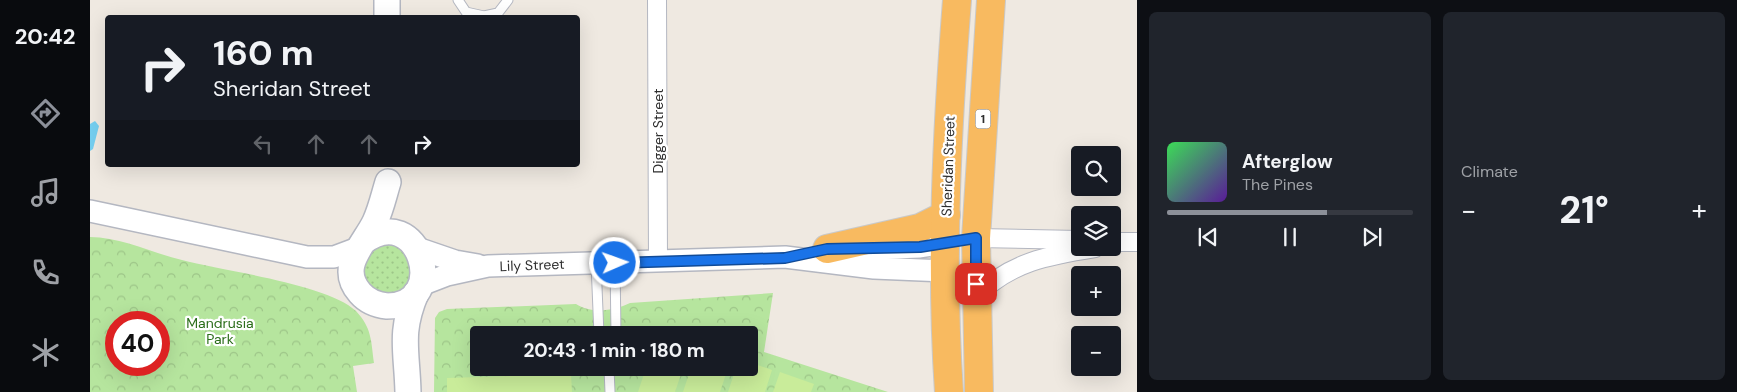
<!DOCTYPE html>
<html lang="en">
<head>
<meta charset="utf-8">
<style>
	:root { --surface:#171b24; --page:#20242c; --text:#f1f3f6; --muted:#9ea1a6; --line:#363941; --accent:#8c9099 }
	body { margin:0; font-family:"DM Sans",sans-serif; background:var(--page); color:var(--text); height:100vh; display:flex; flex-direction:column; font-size:19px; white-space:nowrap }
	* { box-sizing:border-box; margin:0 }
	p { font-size:16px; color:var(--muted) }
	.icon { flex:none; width:28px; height:28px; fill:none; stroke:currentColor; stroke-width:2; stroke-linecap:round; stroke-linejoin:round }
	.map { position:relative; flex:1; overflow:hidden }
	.drawer { display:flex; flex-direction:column; gap:12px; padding:12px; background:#0d0f14; width:600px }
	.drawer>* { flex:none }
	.top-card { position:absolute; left:15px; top:15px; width:475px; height:152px; border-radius:5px; box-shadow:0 5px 20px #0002; background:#171b24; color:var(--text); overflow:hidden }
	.tools { position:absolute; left:981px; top:146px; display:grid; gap:10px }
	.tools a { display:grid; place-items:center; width:50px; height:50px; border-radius:5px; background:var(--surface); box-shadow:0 5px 20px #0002; font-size:25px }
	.speed { position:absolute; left:15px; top:311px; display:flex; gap:10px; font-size:25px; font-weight:700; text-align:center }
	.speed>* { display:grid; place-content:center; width:65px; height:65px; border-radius:50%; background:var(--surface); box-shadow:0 5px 20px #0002; line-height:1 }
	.speed .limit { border:8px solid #d22; background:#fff; color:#111 }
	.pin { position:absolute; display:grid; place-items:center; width:42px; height:42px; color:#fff; margin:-21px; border-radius:10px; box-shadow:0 2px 8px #0006 }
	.me { position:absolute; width:55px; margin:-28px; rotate:88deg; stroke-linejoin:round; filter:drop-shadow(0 0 4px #0008) }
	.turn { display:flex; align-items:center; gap:18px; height:105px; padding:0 25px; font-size:22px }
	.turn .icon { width:65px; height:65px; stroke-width:2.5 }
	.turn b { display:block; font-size:35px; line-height:42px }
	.lanes { display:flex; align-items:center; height:48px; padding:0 25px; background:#0003; justify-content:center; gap:25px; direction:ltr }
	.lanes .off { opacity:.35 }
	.big { font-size:38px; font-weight:700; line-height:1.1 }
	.drawer .card { flex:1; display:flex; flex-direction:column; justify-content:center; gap:8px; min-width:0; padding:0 18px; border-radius:8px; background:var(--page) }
	.song { display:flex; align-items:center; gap:15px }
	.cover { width:60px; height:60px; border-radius:8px; background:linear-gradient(135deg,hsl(130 70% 55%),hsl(270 70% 35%)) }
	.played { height:5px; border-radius:2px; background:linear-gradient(90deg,var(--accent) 65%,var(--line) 65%) }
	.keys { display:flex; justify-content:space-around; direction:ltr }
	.heat { display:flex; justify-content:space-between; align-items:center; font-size:28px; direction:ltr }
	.drawer .tiles { flex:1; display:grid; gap:12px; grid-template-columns:repeat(2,1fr) }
	.trip { position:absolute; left:380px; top:326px; width:288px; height:50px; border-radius:5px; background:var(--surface); box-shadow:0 5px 20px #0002; font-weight:700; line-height:50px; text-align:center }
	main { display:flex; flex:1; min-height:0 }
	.dock { display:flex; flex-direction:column; width:90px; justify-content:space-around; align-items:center; background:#090b0e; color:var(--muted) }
	.dock .icon { width:35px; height:35px }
	.dock .current { color:var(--accent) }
	.dock b { font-size:22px; color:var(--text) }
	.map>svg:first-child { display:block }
</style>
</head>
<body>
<main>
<nav class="dock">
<b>20:42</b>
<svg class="icon current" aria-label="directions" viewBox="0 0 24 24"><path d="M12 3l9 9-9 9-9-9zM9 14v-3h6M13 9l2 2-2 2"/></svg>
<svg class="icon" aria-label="music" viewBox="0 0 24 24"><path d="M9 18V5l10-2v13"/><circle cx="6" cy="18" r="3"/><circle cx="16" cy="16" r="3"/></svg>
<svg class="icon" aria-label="phone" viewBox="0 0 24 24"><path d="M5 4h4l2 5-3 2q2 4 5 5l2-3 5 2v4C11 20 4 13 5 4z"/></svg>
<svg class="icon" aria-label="climate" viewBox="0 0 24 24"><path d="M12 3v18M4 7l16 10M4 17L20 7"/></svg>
</nav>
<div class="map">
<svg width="1047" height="392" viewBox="0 0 1047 392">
	<defs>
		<pattern id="grass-dots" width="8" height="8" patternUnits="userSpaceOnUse" patternTransform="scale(1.25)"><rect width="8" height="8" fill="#b6e59e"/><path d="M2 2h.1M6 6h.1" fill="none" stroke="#9dc588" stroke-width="1.8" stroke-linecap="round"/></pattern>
		<pattern id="park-crowns" width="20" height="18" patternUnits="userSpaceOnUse" patternTransform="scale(1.25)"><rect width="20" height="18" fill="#b6e59e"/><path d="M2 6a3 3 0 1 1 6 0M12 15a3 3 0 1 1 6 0" fill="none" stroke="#9dc588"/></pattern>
	</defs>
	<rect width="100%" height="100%" fill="#efe9e1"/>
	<polygon fill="url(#grass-dots)" points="294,241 319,251 324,277 313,291 296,297 273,284 271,256"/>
	<g fill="url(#park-crowns)" fill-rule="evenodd">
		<path d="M0,237C31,237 62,253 92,260C133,271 238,284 266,311C282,328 281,341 284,363L263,366L267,392H0ZM26,322H69V365H26Z"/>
		<path d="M683,293L674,352L798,392H344L345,318L349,312L357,309L486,304C501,314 524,311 540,303ZM389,335H659V368H389Z"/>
	</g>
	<g fill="#c9ec9a">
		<polygon points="659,362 682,370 675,392 638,392 646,368 659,368"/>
		<polygon points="556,368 593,368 585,392 548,392"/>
		<polygon points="601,368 638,368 630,392 593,392"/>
		<polygon points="690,372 724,384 721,392 683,392"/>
		<polygon points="481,374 482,392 357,392 357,378"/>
	</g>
	<polygon fill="#75cff0" points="5,121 9,126 3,149 0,151 0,124"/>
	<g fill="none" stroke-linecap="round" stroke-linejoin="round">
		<g stroke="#b4b7c1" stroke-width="11">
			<g id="service">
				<polyline points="368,0 376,12 394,16 408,13 418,0"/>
				<polyline points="506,263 509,335"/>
				<polyline points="525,263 526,335"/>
				<polyline points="519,368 520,392"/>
			</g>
		</g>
		<g stroke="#b4b7c1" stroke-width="20">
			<g id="minor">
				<polyline points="567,0 568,262"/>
				<polyline points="886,238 990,240"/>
				<polyline points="1022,242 1047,242"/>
				<path d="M886,297C919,262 960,255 1005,248"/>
			</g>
		</g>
		<g stroke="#b4b7c1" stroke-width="24">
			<g id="tertiary">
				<polyline points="0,211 217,257 244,257 268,248"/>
				<polyline points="327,248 365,261 388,265"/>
				<polyline points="774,249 830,247 855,243"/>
				<polyline points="331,285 357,275 398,266 695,257 784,268 855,271"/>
			</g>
		</g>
		<g stroke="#b4b7c1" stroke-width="28">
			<g id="secondary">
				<polyline points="297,0 297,18"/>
				<path d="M273,242C329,199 362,306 297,306C287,305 277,301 270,293C247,267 274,245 285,222C291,209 294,195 298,182"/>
				<path d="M318,392C317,351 309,333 326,293"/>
			</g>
		</g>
		<g stroke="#c9c9c9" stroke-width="30">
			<g id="trunk">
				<polyline points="737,249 830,228 856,215"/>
				<path d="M859,392C850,262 857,130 867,0"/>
				<polyline points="889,392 886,238 901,0"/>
			</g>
		</g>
		<use href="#service" stroke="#fff" stroke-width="9"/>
		<use href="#minor" stroke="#fff" stroke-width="18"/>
		<use href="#tertiary" stroke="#fff" stroke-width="21"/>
		<use href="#secondary" stroke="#fff" stroke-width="25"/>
		<use href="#trunk" stroke="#f8ba60" stroke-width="28"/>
	</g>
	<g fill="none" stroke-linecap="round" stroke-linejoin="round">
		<g stroke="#114b97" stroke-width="12">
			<polyline id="route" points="525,263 695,258 737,249 830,247 886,238 886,284"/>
		</g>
		<use href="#route" stroke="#1a73e8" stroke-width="9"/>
	</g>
	<g text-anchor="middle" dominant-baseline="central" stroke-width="4.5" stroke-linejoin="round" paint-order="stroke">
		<rect fill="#fff" stroke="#6d6d6d" stroke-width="1" x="885.5" y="109.5" width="15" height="19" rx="4"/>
		<g font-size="12" font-weight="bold" fill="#2e2e2e">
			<text x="893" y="119">1</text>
		</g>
		<g font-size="14" fill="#2e2e2e" stroke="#fff">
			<text transform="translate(568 131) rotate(-90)">Digger Street</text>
			<text transform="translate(858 166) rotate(-88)">Sheridan Street</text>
			<text transform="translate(442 265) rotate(-2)">Lily Street</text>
		</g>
		<g font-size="14" fill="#2c6e1b" stroke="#fff">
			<text x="130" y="323">Mandrusia<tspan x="130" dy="16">Park</tspan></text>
		</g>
	</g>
</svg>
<div class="tools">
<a><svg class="icon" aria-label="search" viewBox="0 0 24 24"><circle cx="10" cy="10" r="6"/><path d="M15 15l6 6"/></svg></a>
<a><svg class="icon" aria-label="layers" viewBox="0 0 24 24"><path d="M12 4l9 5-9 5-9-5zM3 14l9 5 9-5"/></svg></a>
<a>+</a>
<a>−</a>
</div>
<div class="speed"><div class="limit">40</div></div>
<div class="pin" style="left:886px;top:284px;background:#d93025"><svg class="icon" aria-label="arrive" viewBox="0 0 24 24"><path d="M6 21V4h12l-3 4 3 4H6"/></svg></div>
<svg class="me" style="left:525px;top:263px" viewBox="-20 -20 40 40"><circle r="17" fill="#1a73e8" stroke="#fff" stroke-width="3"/><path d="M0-11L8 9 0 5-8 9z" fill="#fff"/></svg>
<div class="trip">20:43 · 1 min · 180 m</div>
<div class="top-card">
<div class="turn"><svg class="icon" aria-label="right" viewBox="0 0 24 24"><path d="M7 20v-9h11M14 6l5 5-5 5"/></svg><div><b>160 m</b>Sheridan Street</div></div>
<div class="lanes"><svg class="icon off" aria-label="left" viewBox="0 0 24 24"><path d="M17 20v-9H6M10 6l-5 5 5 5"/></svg><svg class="icon off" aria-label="ahead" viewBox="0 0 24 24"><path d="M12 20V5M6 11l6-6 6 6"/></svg><svg class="icon off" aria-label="ahead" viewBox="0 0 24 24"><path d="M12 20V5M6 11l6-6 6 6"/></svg><svg class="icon" aria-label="right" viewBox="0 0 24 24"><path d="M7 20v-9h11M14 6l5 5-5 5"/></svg></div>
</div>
</div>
<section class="drawer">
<div class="tiles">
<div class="card">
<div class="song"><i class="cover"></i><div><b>Afterglow</b><p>The Pines</p></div></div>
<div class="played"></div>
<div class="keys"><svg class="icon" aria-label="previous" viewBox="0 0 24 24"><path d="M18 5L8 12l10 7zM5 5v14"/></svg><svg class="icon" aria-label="pause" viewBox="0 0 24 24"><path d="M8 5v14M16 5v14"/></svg><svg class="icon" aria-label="next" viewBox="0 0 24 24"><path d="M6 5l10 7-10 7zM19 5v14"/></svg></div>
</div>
<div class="card"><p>Climate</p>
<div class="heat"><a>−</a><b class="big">21°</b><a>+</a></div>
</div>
</div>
</section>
</main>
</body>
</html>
